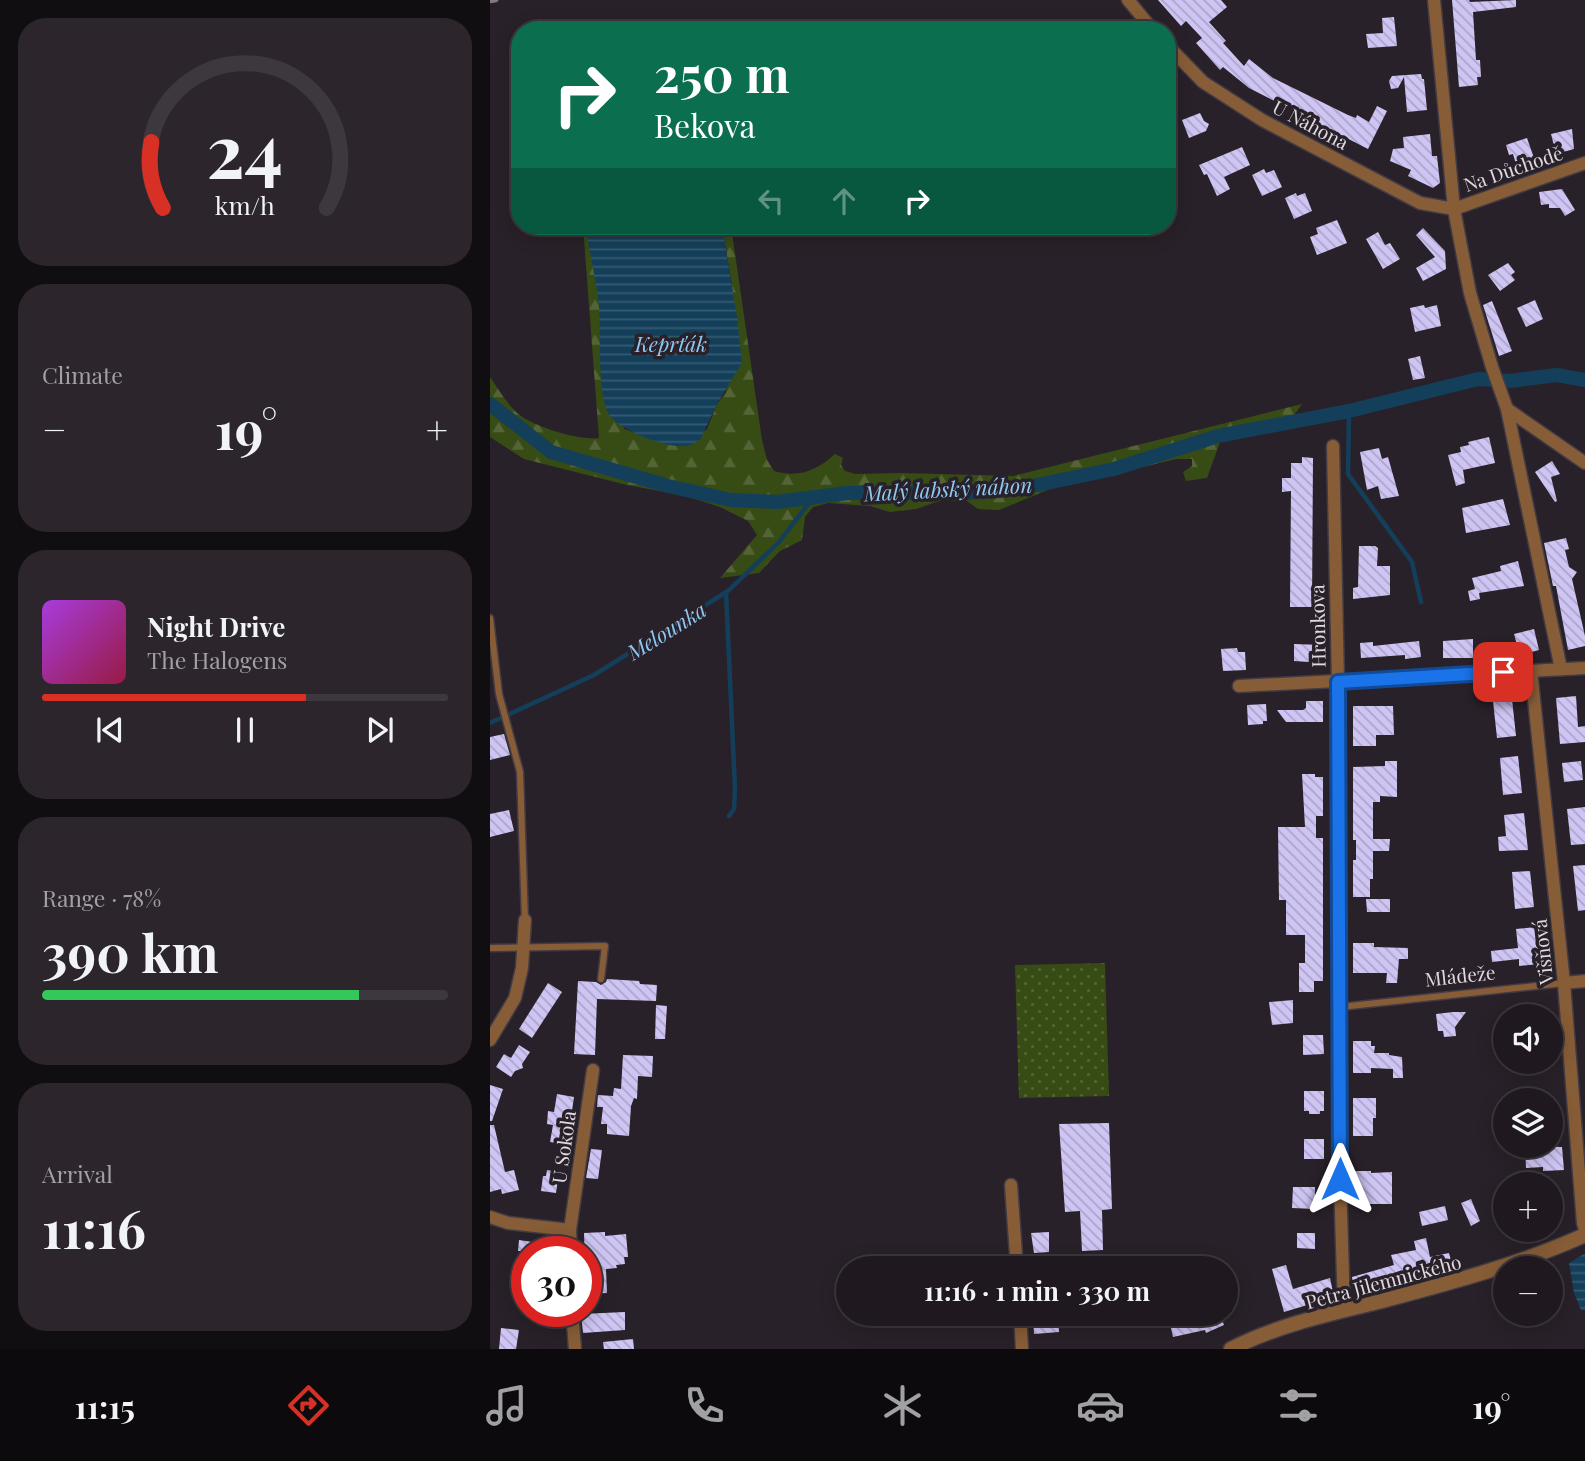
<!DOCTYPE html>
<html lang="en">
<head>
<meta charset="utf-8">
<style>
	:root { --surface:#1f191f; --page:#2c262c; --text:#f1f3f6; --muted:#a1a0a4; --line:#3c383d; --accent:#d93025 }
	body { margin:0; font-family:"Playfair Display",serif; background:var(--page); color:var(--text); height:100vh; display:flex; flex-direction:column; font-size:26px; white-space:nowrap }
	* { box-sizing:border-box; margin:0 }
	p { font-size:23px; color:var(--muted) }
	.icon { flex:none; width:38px; height:38px; fill:none; stroke:currentColor; stroke-width:2; stroke-linecap:round; stroke-linejoin:round }
	.map { position:relative; flex:1; overflow:hidden }
	.side { display:flex; flex-direction:column; gap:18px; padding:18px; background:#110e11; width:490px }
	.side>* { flex:none }
	.hud { position:absolute; left:21px; top:21px; width:665px; height:214px; border-radius:28px; box-shadow:0 4px 18px #0003,0 0 0 2px var(--line); background:#0b6e4f; color:#fff; overflow:hidden }
	.buttons { position:absolute; left:1003px; top:1004px; display:grid; gap:14px }
	.buttons a { display:grid; place-items:center; width:70px; height:70px; border-radius:50%; background:var(--surface); box-shadow:0 4px 18px #0003,0 0 0 2px var(--line); font-size:35px }
	.speed { position:absolute; left:21px; top:1236px; display:flex; gap:14px; font-size:35px; font-weight:700; text-align:center }
	.speed>* { display:grid; place-content:center; width:91px; height:91px; border-radius:50%; background:var(--surface); box-shadow:0 4px 18px #0003,0 0 0 2px var(--line); line-height:1 }
	.speed .limit { border:10px solid #d22; background:#fff; color:#111 }
	.pin { position:absolute; display:grid; place-items:center; width:60px; height:60px; color:#fff; margin:-30px; border-radius:14px; box-shadow:0 4px 10px #0006 }
	.me { position:absolute; width:77px; margin:-38px; rotate:0deg; stroke-linejoin:round; filter:drop-shadow(0 0 5px #0008) }
	.turn { display:flex; align-items:center; gap:24px; height:147px; padding:0 28px; font-size:32px }
	.turn .icon { width:91px; height:91px; stroke-width:2.5 }
	.turn b { display:block; font-size:49px; line-height:60px }
	.lanes { display:flex; align-items:center; height:66px; padding:0 28px; background:#0003; justify-content:center; gap:35px; direction:ltr }
	.lanes .off { opacity:.35 }
	.big { font-size:52px; font-weight:700; line-height:1.1 }
	.side .widget { flex:1; display:flex; flex-direction:column; justify-content:center; gap:10px; min-width:0; padding:0 24px; border-radius:28px; background:var(--page) }
	.side .dial { align-items:center; gap:0 }
	.dial svg { height:182px; overflow:visible; fill:none; stroke:var(--line); stroke-width:7; stroke-linecap:round; text-anchor:middle }
	.dial text { fill:var(--text); stroke:none }
	.song { display:flex; align-items:center; gap:21px }
	.cover { width:84px; height:84px; border-radius:10px; background:linear-gradient(135deg,hsl(280 70% 55%),hsl(340 70% 35%)) }
	.played { height:7px; border-radius:4px; background:linear-gradient(90deg,var(--accent) 65%,var(--line) 65%) }
	.keys { display:flex; justify-content:space-around; direction:ltr }
	.heat { display:flex; justify-content:space-between; align-items:center; font-size:38px; direction:ltr }
	.charge { height:10px; border-radius:5px; background:linear-gradient(90deg,#34c759 78%,var(--line) 0) }
	.trip { position:absolute; left:346px; top:1256px; width:402px; height:70px; border-radius:35px; background:var(--surface); box-shadow:0 4px 18px #0003,0 0 0 2px var(--line); font-weight:700; line-height:70px; text-align:center }
	.menu { display:flex; height:112px; justify-content:space-around; align-items:center; background:#0c0a0c; color:var(--muted) }
	.menu .icon { width:49px; height:49px }
	.menu .selected { color:var(--accent) }
	.menu b { font-size:32px; color:var(--text) }
	main { display:flex; flex:1; min-height:0 }
	.map>svg:first-child { display:block }
</style>
</head>
<body>
<main>
<section class="side">
<div class="widget dial"><svg viewBox="0 0 100 80">
<path d="M14 69A42 42 0 1 1 86 69"/>
<path d="M14 69A42 42 0 0 1 9 40" stroke="#d93025"/>
<text x="50" y="56" font-size="32" font-weight="700">24</text>
<text x="50" y="72" font-size="11">km/h</text>
</svg></div>
<div class="widget"><p>Climate</p>
<div class="heat"><a>−</a><b class="big">19°</b><a>+</a></div>
</div>
<div class="widget">
<div class="song"><i class="cover"></i><div><b>Night Drive</b><p>The Halogens</p></div></div>
<div class="played"></div>
<div class="keys"><svg class="icon" aria-label="previous" viewBox="0 0 24 24"><path d="M18 5L8 12l10 7zM5 5v14"/></svg><svg class="icon" aria-label="pause" viewBox="0 0 24 24"><path d="M8 5v14M16 5v14"/></svg><svg class="icon" aria-label="next" viewBox="0 0 24 24"><path d="M6 5l10 7-10 7zM19 5v14"/></svg></div>
</div>
<div class="widget"><p>Range · 78%</p><b class="big">390 km</b><div class="charge"></div></div>
<div class="widget"><p>Arrival</p><b class="big">11:16</b></div>
</section>
<div class="map">
<svg width="1095" height="1349" viewBox="0 0 1095 1349">
	<defs>
		<pattern id="grass-dots" width="8" height="8" patternUnits="userSpaceOnUse" patternTransform="scale(1.75)"><rect width="8" height="8" fill="#374b15"/><path d="M2 2h.1M6 6h.1" fill="none" stroke="#546437" stroke-width="1.8" stroke-linecap="round"/></pattern>
		<pattern id="forest-firs" width="22" height="20" patternUnits="userSpaceOnUse" patternTransform="scale(1.75)"><rect width="22" height="20" fill="#374b15"/><path d="M5 1l3.5 6h-7zM16 11l3.5 6h-7z" fill="#546437"/></pattern>
		<pattern id="water-rules" width="6" height="5" patternUnits="userSpaceOnUse" patternTransform="scale(1.75)"><rect width="6" height="5" fill="#143f5a"/><path d="M0 2.5h6" fill="none" stroke="#365a71"/></pattern>
		<pattern id="building-back-hatch" width="6" height="6" patternUnits="userSpaceOnUse" patternTransform="scale(1.75)"><rect width="6" height="6" fill="#cfc5f4"/><path d="M-1 5l2 2M0 0l6 6M5-1l2 2" fill="none" stroke="#aca4c8"/></pattern>
	</defs>
	<rect width="100%" height="100%" fill="#292129"/>
	<polygon fill="url(#grass-dots)" points="615,963 619,1096 529,1098 525,965"/>
	<path fill="url(#forest-firs)" d="M93,226H96L134,429L168,441L195,446L217,429L227,404L236,392L242,285L232,226H241L272,440L277,460L284,471C309,478 326,471 345,454L353,458L351,465L355,471L365,474L411,473L523,476L812,404L794,429L730,442L717,478L696,481L693,472L702,466V459H686L560,489L509,510L488,509L477,501L452,500L426,509L400,512L380,506L338,503L323,507L315,517L312,540L290,551L269,573L230,578L267,535L258,521L230,507L196,496L137,485L34,459L0,437V377C9,390 18,406 31,416C46,427 90,441 109,438Z"/>
	<g fill="url(#water-rules)">
		<path d="M96,226H232L247,317L252,363L227,404L210,440C206,442 200,446 195,446C177,449 126,429 118,413C107,390 111,334 109,306C106,279 99,252 96,226Z"/>
		<polygon points="1094,1254 1095,1255 1095,1310 1091,1310 1084,1293 1079,1263"/>
	</g>
	<g fill="none" stroke-linecap="round" stroke-linejoin="round">
		<g stroke="#143f5a" stroke-width="4.5">
			<polyline points="859,411 858,474 922,562 931,602"/>
			<polyline points="236,592 245,789 244,809 239,816"/>
			<polyline points="0,723 104,675 238,591 289,542 322,499"/>
		</g>
		<polyline stroke="#143f5a" stroke-width="14" points="0,404 61,452 178,486 241,500 287,502 357,493 478,493 528,489 624,469 728,436 859,411 988,379 1019,381 1067,375 1095,380"/>
	</g>
	<g fill="url(#building-back-hatch)">
		<polygon points="668,0 731,0 737,7 719,22 736,41 733,43 754,66 759,59 783,78 858,115 866,118 867,115 879,122 887,106 897,111 878,149 759,88 733,67 730,70 706,43 712,38 696,21 691,26"/>
		<polygon points="962,0 979,0 980,2 1026,0 1026,7 983,12 986,60 990,60 991,77 987,77 988,85 969,87"/>
		<polygon points="904,17 907,46 878,48 876,34 893,33 892,18"/>
		<polygon points="931,74 932,79 934,79 937,110 917,112 914,77 908,88 901,89 899,81 902,76"/>
		<polygon points="710,113 714,121 719,124 716,131 699,138 692,120"/>
		<polygon points="1082,129 1084,149 1066,154 1061,134"/>
		<polygon points="940,134 942,156 947,156 950,183 943,188 918,176 921,170 900,161 903,149 914,148 913,137"/>
		<polygon points="1037,138 1044,158 1026,164 1023,154 1019,155 1016,145"/>
		<polygon points="752,147 760,165 734,177 740,189 727,196 717,174 714,175 709,165"/>
		<polygon points="774,169 776,173 784,170 792,187 772,196 762,175"/>
		<polygon points="1072,189 1085,210 1075,216 1070,208 1059,208 1059,204 1051,205 1049,192"/>
		<polygon points="806,193 807,196 815,193 822,211 804,219 795,198"/>
		<polygon points="847,220 857,243 827,255 820,237 828,234 826,228"/>
		<polygon points="933,228 955,251 956,269 933,281 926,268 945,257 926,235"/>
		<polygon points="888,232 895,245 900,243 910,259 893,269 876,239"/>
		<polygon points="1018,263 1025,272 1021,275 1025,280 1010,291 998,275"/>
		<polygon points="1045,300 1053,319 1036,327 1027,308"/>
		<polygon points="1002,301 1022,351 1009,356 993,305"/>
		<polygon points="934,305 935,308 947,305 951,326 925,332 920,308"/>
		<polygon points="930,356 935,378 923,380 918,359"/>
		<polygon points="999,437 1005,463 973,470 975,483 966,486 958,455 971,452 970,447 979,445 978,442"/>
		<polygon points="889,448 892,459 898,457 909,496 891,499 888,486 877,490 870,452"/>
		<polygon points="812,457 823,458 822,607 800,607 801,491 792,492 792,478 801,478 801,463 812,463"/>
		<polygon points="1062,461 1070,474 1061,477 1067,501 1065,502 1045,472"/>
		<polygon points="1013,499 1020,525 976,533 972,508"/>
		<polygon points="1076,538 1079,549 1075,550 1079,567 1087,572 1082,579 1095,636 1095,646 1078,650 1066,586 1063,586 1054,543"/>
		<polygon points="869,546 885,546 888,548 887,566 900,566 900,595 863,599 863,588 868,587"/>
		<polygon points="1028,561 1034,586 989,593 990,599 980,601 978,591 985,589 982,578 1011,571 1010,566"/>
		<polygon points="1044,629 1049,650 1030,655 1024,634"/>
		<polygon points="983,639 983,658 953,658 953,641"/>
		<polygon points="929,641 931,657 915,659 915,655 871,658 870,643 883,642 883,646"/>
		<polygon points="804,644 833,645 833,663 804,661"/>
		<polygon points="747,648 748,652 755,652 756,670 733,671 731,649"/>
		<polygon points="1086,696 1088,727 1095,726 1095,742 1070,744 1066,698"/>
		<polygon points="1022,699 1026,736 1007,738 1003,701"/>
		<polygon points="816,701 833,701 833,722 796,722 787,710 813,710 816,708"/>
		<polygon points="776,704 777,721 773,721 773,724 758,725 757,705"/>
		<polygon points="863,706 903,706 904,735 886,735 886,746 863,746"/>
		<polygon points="14,734 20,755 0,760 0,737"/>
		<polygon points="1028,756 1032,793 1013,795 1010,758"/>
		<polygon points="895,761 907,761 907,797 890,796 890,802 883,802 883,839 900,839 899,851 883,851 883,879 880,879 880,897 863,897 863,860 866,860 866,840 863,840 863,767 895,766"/>
		<polygon points="1091,761 1093,780 1074,782 1072,763"/>
		<polygon points="812,774 825,774 825,777 833,777 833,816 826,816 826,838 833,838 833,981 824,981 824,992 809,992 809,963 815,963 815,935 796,935 796,900 789,900 788,827 815,827"/>
		<polygon points="1095,807 1095,844 1081,845 1077,809"/>
		<polygon points="19,810 24,831 0,837 0,814"/>
		<polygon points="1034,813 1038,850 1009,851 1008,837 1016,836 1014,815"/>
		<polygon points="1095,865 1095,910 1088,911 1083,866"/>
		<polygon points="1040,871 1044,907 1025,909 1022,872"/>
		<polygon points="876,899 900,899 900,912 877,912"/>
		<polygon points="1046,927 1050,964 1029,966 1029,959 1002,962 1001,951 1028,948 1026,929"/>
		<polygon points="863,943 884,943 884,947 918,948 918,959 909,959 907,983 896,983 897,973 863,973"/>
		<polygon points="117,979 149,981 150,984 167,985 166,1001 107,999 105,1055 84,1054 88,981 106,982 111,985 116,982"/>
		<polygon points="58,983 72,992 42,1038 29,1029"/>
		<polygon points="803,1000 803,1023 782,1025 779,1002"/>
		<polygon points="166,1005 177,1006 175,1039 165,1039"/>
		<polygon points="963,1012 976,1012 965,1027 966,1036 954,1037 953,1031 948,1031 946,1014"/>
		<polygon points="813,1035 833,1035 834,1054 813,1055"/>
		<polygon points="863,1041 881,1041 881,1046 885,1046 884,1053 899,1053 899,1055 912,1057 913,1078 903,1078 903,1069 881,1068 881,1073 863,1073"/>
		<polygon points="29,1045 40,1052 32,1064 33,1068 25,1071 21,1077 6,1067 14,1054 21,1058"/>
		<polygon points="133,1055 163,1056 162,1077 148,1076 147,1099 144,1098 141,1106 139,1136 117,1134 117,1124 111,1124 113,1107 107,1107 108,1095 123,1096 124,1088 131,1089"/>
		<polygon points="0,1085 13,1089 2,1121 0,1121"/>
		<polygon points="814,1091 834,1091 834,1111 830,1111 830,1114 819,1114 819,1111 814,1111"/>
		<polygon points="67,1094 84,1097 77,1145 60,1142 63,1125 57,1124 58,1111 64,1112"/>
		<polygon points="863,1098 886,1098 886,1118 883,1118 883,1136 863,1136"/>
		<polygon points="619,1123 622,1209 612,1210 613,1250 592,1251 590,1211 575,1212 569,1124"/>
		<polygon points="0,1125 4,1125 15,1172 24,1170 29,1190 12,1194 11,1189 0,1192"/>
		<rect x="814" y="1139" width="20" height="20"/>
		<polygon points="1035,1146 1072,1147 1074,1170 1053,1171 1053,1167 1036,1168"/>
		<polygon points="101,1149 112,1150 108,1179 96,1178"/>
		<polygon points="57,1170 69,1172 66,1193 51,1191 53,1176 56,1176"/>
		<polygon points="863,1171 881,1171 881,1173 902,1172 902,1204 863,1204"/>
		<polygon points="803,1187 825,1187 825,1209 802,1208"/>
		<polygon points="981,1199 990,1221 981,1226 971,1203"/>
		<polygon points="955,1206 958,1220 932,1226 929,1212"/>
		<polygon points="115,1232 115,1236 136,1234 138,1257 134,1257 135,1264 126,1265 127,1268 116,1269 117,1293 96,1294 94,1233"/>
		<polygon points="559,1232 559,1252 544,1253 541,1233"/>
		<polygon points="807,1233 825,1233 825,1249 807,1248"/>
		<polygon points="936,1238 940,1257 959,1253 962,1264 916,1275 915,1272 900,1281 864,1291 862,1277 904,1265 901,1255 926,1250 924,1241"/>
		<polygon points="29,1240 63,1245 62,1251 28,1251"/>
		<polygon points="796,1265 803,1289 840,1278 844,1297 794,1312 782,1269"/>
		<polygon points="135,1312 135,1330 93,1333 91,1314"/>
		<polygon points="543,1314 563,1314 564,1317 568,1317 569,1332 544,1334"/>
		<polygon points="678,1314 730,1314 734,1325 716,1333 715,1330 683,1337"/>
		<polygon points="11,1328 29,1330 26,1349 9,1349"/>
		<polygon points="143,1339 144,1349 114,1349 113,1342"/>
	</g>
	<g fill="none" stroke-linecap="round" stroke-linejoin="round">
		<g stroke="#433b43" stroke-width="9">
			<g id="service">
				<polyline points="0,618 9,694 30,772 35,920"/>
				<polyline points="0,948 115,946 111,979"/>
				<polyline points="850,1007 1074,983"/>
			</g>
		</g>
		<g stroke="#433b43" stroke-width="15">
			<g id="minor">
				<polyline points="638,0 663,30"/>
				<polyline points="944,0 964,209 980,293 1002,367 1017,409 1071,669"/>
				<polyline points="677,45 713,82 772,120 930,203 964,209 1095,163"/>
				<polyline points="1017,409 1095,463"/>
				<polyline points="843,446 848,682 850,1179 854,1310"/>
				<polyline points="1041,671 1074,983 1093,1223 1095,1229"/>
				<polyline points="749,686 1095,668"/>
				<polyline points="1074,983 1095,981"/>
				<polyline points="0,1040 25,998 32,968 35,920"/>
				<polyline points="521,1185 527,1269"/>
				<polyline points="0,1217 18,1223 80,1230"/>
				<polyline points="81,1251 80,1230 103,1070"/>
				<polyline points="82,1311 85,1349"/>
				<polyline points="530,1314 532,1349"/>
			</g>
		</g>
		<g stroke="#433b43" stroke-width="17">
			<path id="tertiary" d="M741,1349C785,1326 839,1314 888,1302C959,1283 1028,1265 1095,1235"/>
		</g>
		<use href="#service" stroke="#875d37" stroke-width="6"/>
		<use href="#minor" stroke="#875d37" stroke-width="12"/>
		<use href="#tertiary" stroke="#875d37" stroke-width="14"/>
		<polyline stroke="#827b82" stroke-width="4.5" points="0,1 6,0"/>
	</g>
	<g fill="none" stroke-linecap="round" stroke-linejoin="round">
		<g stroke="#114b97" stroke-width="18">
			<polyline id="route" points="850,1179 848,682 1013,672"/>
		</g>
		<use href="#route" stroke="#1a73e8" stroke-width="12"/>
	</g>
	<g text-anchor="middle" dominant-baseline="central" stroke-width="7" stroke-linejoin="round" paint-order="stroke">
		<g font-size="19" fill="#e0dae0" stroke="#292129">
			<text transform="translate(821 124) rotate(28)">U Náhona</text>
			<text transform="translate(1023 168) rotate(-19)">Na Důchodě</text>
			<text transform="translate(827 626) rotate(-91)">Hronkova</text>
			<text transform="translate(1052 952) rotate(-96)">Višňová</text>
			<text transform="translate(970 975) rotate(-6)">Mládeže</text>
			<text transform="translate(73 1147) rotate(-82)">U Sokola</text>
			<text transform="translate(893 1281) rotate(-15)">Petra Jilemnického</text>
		</g>
		<g font-size="21" font-style="italic" fill="#8ec8f2" stroke="#292129">
			<text x="181" y="343">Keprťák</text>
			<text transform="translate(458 488) rotate(-3)">Malý labský náhon</text>
			<text transform="translate(176 630) rotate(-32)">Melounka</text>
		</g>
	</g>
</svg>
<div class="buttons">
<a><svg class="icon" aria-label="sound" viewBox="0 0 24 24"><path d="M4 9h4l5-4v14l-5-4H4zM17 9q2 3 0 6"/></svg></a>
<a><svg class="icon" aria-label="layers" viewBox="0 0 24 24"><path d="M12 4l9 5-9 5-9-5zM3 14l9 5 9-5"/></svg></a>
<a>+</a>
<a>−</a>
</div>
<div class="speed"><div class="limit">30</div></div>
<div class="pin" style="left:1013px;top:672px;background:#d93025"><svg class="icon" aria-label="arrive" viewBox="0 0 24 24"><path d="M6 21V4h12l-3 4 3 4H6"/></svg></div>
<svg class="me" style="left:850px;top:1179px" viewBox="-20 -20 40 40"><path d="M0-17L14 15 0 8-14 15z" fill="#1a73e8" stroke="#fff" stroke-width="4"/></svg>
<div class="trip">11:16 · 1 min · 330 m</div>
<div class="hud">
<div class="turn"><svg class="icon" aria-label="right" viewBox="0 0 24 24"><path d="M7 20v-9h11M14 6l5 5-5 5"/></svg><div><b>250 m</b>Bekova</div></div>
<div class="lanes"><svg class="icon off" aria-label="left" viewBox="0 0 24 24"><path d="M17 20v-9H6M10 6l-5 5 5 5"/></svg><svg class="icon off" aria-label="ahead" viewBox="0 0 24 24"><path d="M12 20V5M6 11l6-6 6 6"/></svg><svg class="icon" aria-label="right" viewBox="0 0 24 24"><path d="M7 20v-9h11M14 6l5 5-5 5"/></svg></div>
</div>
</div>
</main>
<nav class="menu">
<b>11:15</b>
<svg class="icon selected" aria-label="directions" viewBox="0 0 24 24"><path d="M12 3l9 9-9 9-9-9zM9 14v-3h6M13 9l2 2-2 2"/></svg>
<svg class="icon" aria-label="music" viewBox="0 0 24 24"><path d="M9 18V5l10-2v13"/><circle cx="6" cy="18" r="3"/><circle cx="16" cy="16" r="3"/></svg>
<svg class="icon" aria-label="phone" viewBox="0 0 24 24"><path d="M5 4h4l2 5-3 2q2 4 5 5l2-3 5 2v4C11 20 4 13 5 4z"/></svg>
<svg class="icon" aria-label="climate" viewBox="0 0 24 24"><path d="M12 3v18M4 7l16 10M4 17L20 7"/></svg>
<svg class="icon" aria-label="car" viewBox="0 0 24 24"><path d="M5 17H2v-5l4-1 3-4h7l3 4 3 1v5h-3M9 17h6M6 11h13"/><circle cx="7" cy="17" r="2"/><circle cx="17" cy="17" r="2"/></svg>
<svg class="icon" aria-label="filters" viewBox="0 0 24 24"><path d="M4 7h16M4 17h16"/><circle cx="9" cy="7" r="2"/><circle cx="15" cy="17" r="2"/></svg>
<b>19°</b>
</nav>
</body>
</html>
